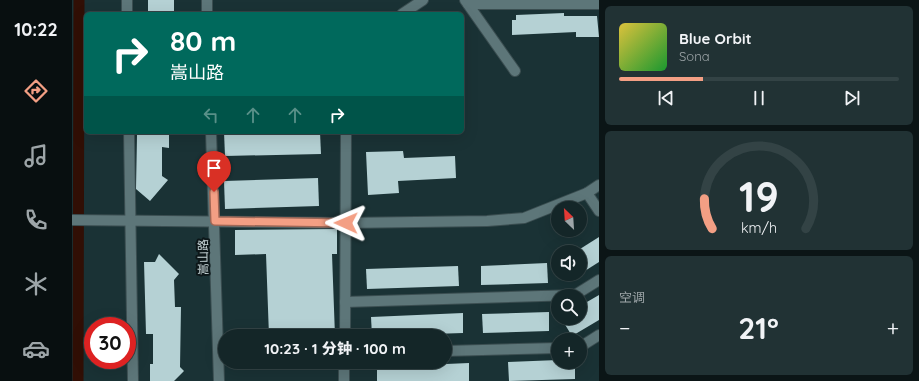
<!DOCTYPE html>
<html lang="zh">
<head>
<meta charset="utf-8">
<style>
	:root { --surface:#142628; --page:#213234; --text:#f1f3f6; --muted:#9da5a8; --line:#334345; --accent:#f39f84 }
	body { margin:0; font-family:Quicksand,"Noto Sans SC",sans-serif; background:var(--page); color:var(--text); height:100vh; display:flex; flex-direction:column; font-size:15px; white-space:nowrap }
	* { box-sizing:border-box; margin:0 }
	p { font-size:13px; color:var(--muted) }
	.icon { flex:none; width:22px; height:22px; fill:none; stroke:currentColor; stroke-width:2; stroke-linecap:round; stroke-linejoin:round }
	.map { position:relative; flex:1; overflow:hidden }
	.side { display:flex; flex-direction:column; gap:6px; padding:6px; background:#0b1516; width:320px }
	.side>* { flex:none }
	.guide { position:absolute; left:12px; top:12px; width:380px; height:122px; border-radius:6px; box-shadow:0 4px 16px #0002,0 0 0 1px var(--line); background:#00695c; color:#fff; overflow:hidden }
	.needle { width:26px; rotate:335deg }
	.buttons { position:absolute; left:479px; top:201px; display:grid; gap:8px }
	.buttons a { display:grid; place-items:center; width:36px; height:36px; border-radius:50%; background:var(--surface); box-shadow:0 4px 16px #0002,0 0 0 1px var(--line); font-size:20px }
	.speed { position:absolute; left:12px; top:317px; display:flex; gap:8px; font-size:20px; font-weight:700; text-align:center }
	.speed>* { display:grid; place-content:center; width:52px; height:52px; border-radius:50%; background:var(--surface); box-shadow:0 4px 16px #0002,0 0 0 1px var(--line); line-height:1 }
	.speed .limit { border:6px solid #d22; background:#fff; color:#111 }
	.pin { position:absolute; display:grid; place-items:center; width:34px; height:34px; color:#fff; margin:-41px -17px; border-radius:50% 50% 50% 0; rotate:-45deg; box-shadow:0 0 4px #0007 }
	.pin .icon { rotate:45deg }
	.me { position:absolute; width:44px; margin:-22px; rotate:271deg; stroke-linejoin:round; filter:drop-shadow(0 0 3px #0008) }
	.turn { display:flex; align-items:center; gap:14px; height:84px; padding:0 20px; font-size:18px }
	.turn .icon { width:52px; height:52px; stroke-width:2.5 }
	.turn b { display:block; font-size:28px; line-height:34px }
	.lanes { display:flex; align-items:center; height:38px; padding:0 20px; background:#0003; justify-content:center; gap:20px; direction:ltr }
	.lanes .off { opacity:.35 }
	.big { font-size:30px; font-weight:800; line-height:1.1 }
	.side .tile { flex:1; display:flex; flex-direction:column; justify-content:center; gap:6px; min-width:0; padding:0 14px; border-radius:6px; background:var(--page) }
	.side .dial { align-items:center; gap:0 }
	.dial svg { height:104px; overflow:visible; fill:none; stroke:var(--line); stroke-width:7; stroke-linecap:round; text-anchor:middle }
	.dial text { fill:var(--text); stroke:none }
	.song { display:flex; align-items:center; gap:12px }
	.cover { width:48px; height:48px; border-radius:6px; background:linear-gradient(135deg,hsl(50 70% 55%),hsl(130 70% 35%)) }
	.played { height:4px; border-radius:2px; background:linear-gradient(90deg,var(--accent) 30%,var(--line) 30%) }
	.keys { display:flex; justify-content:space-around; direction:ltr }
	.heat { display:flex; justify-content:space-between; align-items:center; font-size:22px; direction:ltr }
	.trip { position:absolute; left:146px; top:329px; width:234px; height:40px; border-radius:20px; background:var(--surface); box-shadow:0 4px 16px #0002,0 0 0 1px var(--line); font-weight:800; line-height:40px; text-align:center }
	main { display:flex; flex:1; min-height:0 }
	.menu { display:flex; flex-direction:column; width:72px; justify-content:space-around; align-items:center; background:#080f10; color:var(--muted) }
	.menu .icon { width:28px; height:28px }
	.menu .on { color:var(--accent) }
	.menu b { font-size:18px; color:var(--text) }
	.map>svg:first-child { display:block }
</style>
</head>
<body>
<main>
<nav class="menu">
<b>10:22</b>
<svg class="icon on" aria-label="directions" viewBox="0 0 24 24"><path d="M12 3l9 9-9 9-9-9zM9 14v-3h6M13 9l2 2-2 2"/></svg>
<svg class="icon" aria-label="music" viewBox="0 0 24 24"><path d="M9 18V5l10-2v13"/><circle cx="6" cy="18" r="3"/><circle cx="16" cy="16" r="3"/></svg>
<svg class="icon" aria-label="phone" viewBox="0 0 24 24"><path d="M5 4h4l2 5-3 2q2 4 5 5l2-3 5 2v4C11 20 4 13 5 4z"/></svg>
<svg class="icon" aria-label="climate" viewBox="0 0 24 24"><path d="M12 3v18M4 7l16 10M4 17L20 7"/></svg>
<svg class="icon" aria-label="car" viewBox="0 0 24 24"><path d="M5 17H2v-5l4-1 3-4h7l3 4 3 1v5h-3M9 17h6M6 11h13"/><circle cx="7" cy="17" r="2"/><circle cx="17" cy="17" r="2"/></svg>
</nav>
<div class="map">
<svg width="527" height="381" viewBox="0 0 527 381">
	<rect width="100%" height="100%" fill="#1a3235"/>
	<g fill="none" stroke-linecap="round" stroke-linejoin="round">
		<polyline stroke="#310f05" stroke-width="11" points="6,381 7,0"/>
	</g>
	<g fill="#b5d1d4">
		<rect x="76" y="0" width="26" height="14"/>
		<polygon points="492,13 492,16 525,16 527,37 504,37 504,32 440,35 440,20 444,20 444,15"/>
		<polygon points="67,132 97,132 97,148 90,147 90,176 96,180 78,201 64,189 65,135 67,135"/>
		<polygon points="152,132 248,132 249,154 153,156"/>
		<polygon points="331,151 332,158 383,156 384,178 326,181 327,193 296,195 294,152"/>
		<polygon points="246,178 247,206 153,209 152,181"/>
		<polygon points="265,229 265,254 260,254 263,336 197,336 194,254 163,255 163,230"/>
		<polygon points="527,237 527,262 508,274 508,249"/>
		<polygon points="87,254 107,274 102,280 103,307 109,307 108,367 112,371 102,381 78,381 78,364 81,364 81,334 74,334 72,262 83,262"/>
		<polygon points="475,263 476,283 409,285 409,266"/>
		<polygon points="386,266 387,286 295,289 294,269"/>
		<polygon points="527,295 527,320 500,336 489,318 508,318 508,306"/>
		<polygon points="477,312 477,331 411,333 410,314"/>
		<polygon points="391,313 391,333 300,336 299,317"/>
		<polygon points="486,360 486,362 503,362 503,379 437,381 436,362"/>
		<polygon points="397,363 397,381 305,381 305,367"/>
	</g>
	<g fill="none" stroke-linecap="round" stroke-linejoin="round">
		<g stroke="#3b4e51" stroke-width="12">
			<g id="minor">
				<polyline points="55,0 55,14"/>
				<polyline points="135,0 135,14"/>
				<polyline points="393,0 443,71"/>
				<polyline points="396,4 527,4"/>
				<polyline points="330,14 351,0"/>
				<polyline points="57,132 61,381"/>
				<polyline points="139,132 147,381"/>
				<polyline points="515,193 527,211"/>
				<polyline points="0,220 273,223 415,221 452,218 515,193 527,185"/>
				<polyline points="273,302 503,295 527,280"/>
				<polyline points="273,336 274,132"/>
				<polyline points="508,347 527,335"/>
				<polyline points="373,351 486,348"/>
				<polyline points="272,381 272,362"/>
			</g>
		</g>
		<use href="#minor" stroke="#5d7679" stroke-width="10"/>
	</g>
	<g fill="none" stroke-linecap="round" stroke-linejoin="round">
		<g stroke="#9e6756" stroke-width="10">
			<polyline id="route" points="142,192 143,221 274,223"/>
		</g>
		<use href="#route" stroke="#f39f84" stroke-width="7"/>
	</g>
	<g text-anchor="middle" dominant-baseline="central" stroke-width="4" stroke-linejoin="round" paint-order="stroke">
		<g font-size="12" fill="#cad8da" stroke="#0d1719">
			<text transform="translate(131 257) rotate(-91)">嵩山路</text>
		</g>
	</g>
</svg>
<div class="buttons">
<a><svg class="needle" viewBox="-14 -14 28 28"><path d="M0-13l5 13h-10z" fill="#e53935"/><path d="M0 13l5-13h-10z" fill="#9da5a8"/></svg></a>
<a><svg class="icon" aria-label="sound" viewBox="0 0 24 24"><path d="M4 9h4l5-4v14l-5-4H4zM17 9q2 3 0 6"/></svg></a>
<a><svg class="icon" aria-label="search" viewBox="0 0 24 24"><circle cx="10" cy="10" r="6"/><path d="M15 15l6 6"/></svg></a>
<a>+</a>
</div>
<div class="speed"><div class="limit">30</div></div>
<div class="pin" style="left:142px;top:192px;background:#d93025"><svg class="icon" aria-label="arrive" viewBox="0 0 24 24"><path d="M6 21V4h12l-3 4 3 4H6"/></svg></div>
<svg class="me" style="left:274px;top:223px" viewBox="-20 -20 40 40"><path d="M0-17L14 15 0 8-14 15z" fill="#f39f84" stroke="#fff" stroke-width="4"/></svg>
<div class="trip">10:23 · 1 分钟 · 100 m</div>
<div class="guide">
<div class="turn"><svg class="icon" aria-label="right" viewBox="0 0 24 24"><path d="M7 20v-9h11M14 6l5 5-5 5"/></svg><div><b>80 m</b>嵩山路</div></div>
<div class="lanes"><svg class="icon off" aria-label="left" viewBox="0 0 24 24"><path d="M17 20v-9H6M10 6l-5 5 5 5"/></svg><svg class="icon off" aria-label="ahead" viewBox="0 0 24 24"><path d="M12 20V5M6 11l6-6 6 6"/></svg><svg class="icon off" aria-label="ahead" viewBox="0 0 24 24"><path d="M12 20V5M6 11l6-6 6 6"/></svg><svg class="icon" aria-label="right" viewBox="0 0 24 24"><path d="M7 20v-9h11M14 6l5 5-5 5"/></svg></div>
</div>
</div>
<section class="side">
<div class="tile">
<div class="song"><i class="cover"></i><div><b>Blue Orbit</b><p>Sona</p></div></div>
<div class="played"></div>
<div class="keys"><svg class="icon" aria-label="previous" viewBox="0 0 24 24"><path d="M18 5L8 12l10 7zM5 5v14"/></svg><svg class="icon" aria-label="pause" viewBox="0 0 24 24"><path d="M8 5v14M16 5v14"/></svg><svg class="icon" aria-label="next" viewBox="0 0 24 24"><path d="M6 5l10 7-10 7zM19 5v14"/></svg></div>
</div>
<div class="tile dial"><svg viewBox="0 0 100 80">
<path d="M14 69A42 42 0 1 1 86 69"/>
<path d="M14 69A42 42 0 0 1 8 46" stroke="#f39f84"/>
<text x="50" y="56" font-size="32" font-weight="700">19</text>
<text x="50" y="72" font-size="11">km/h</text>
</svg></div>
<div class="tile"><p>空调</p>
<div class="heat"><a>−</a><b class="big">21°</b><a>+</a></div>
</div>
</section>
</main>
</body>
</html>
